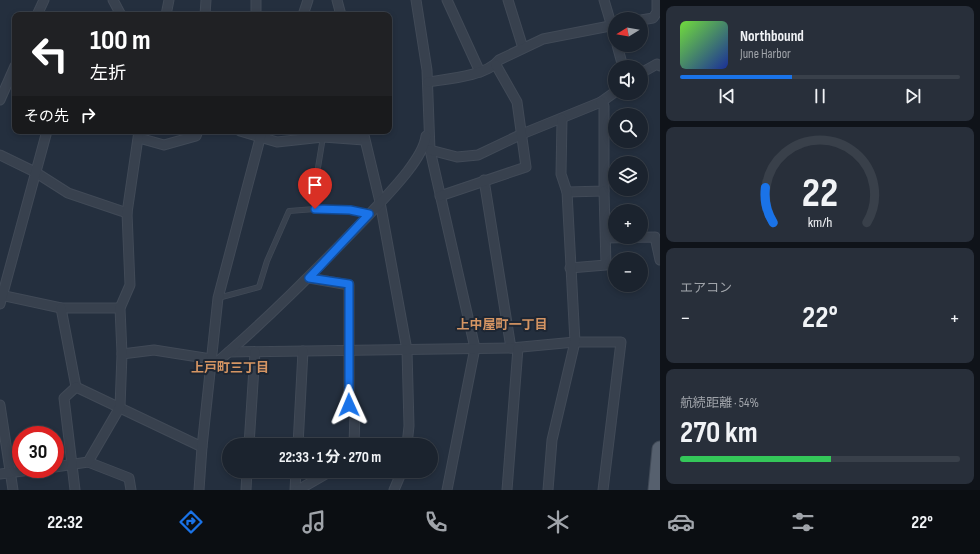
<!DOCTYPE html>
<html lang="ja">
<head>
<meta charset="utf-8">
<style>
	:root { --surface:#1b232e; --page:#282f3a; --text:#f1f3f6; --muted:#a0a4aa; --line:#39404a; --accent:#1a73e8 }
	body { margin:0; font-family:"Sofia Sans Condensed","Noto Sans JP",sans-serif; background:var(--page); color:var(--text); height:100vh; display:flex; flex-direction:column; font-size:15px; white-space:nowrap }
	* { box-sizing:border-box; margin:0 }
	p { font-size:13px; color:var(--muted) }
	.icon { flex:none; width:22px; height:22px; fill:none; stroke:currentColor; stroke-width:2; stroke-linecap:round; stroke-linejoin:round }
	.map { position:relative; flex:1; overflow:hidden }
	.sheet { display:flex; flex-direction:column; gap:6px; padding:6px; background:#0f1319; width:320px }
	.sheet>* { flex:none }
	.top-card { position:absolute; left:12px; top:12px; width:380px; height:122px; border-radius:8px; box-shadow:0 2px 6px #0003,0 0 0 1px var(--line); background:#202124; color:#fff; overflow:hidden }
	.needle { width:26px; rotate:259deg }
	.tools { position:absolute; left:608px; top:12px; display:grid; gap:8px }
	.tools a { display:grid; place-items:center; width:40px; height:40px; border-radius:50%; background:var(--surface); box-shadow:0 2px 6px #0003,0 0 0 1px var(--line); font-size:20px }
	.speed { position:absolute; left:12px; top:426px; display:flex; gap:8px; font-size:20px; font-weight:700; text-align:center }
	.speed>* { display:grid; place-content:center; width:52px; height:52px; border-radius:50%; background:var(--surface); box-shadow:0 2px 6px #0003,0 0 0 1px var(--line); line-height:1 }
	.speed .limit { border:6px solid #d22; background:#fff; color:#111 }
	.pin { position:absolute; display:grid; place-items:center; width:34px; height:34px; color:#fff; margin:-41px -17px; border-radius:50% 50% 50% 0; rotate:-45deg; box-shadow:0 0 4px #0007 }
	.pin .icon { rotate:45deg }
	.me { position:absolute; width:44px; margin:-22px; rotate:359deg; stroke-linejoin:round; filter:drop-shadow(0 0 3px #0008) }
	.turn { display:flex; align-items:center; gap:14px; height:84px; padding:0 12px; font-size:18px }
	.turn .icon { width:52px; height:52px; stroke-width:2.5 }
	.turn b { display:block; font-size:28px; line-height:34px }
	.then { display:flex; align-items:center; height:38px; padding:0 12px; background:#0003; gap:8px; font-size:15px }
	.big { font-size:30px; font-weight:700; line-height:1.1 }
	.sheet .widget { flex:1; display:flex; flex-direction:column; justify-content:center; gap:6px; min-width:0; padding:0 14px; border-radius:8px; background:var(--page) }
	.sheet .dial { align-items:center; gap:0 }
	.dial svg { height:104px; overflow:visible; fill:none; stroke:var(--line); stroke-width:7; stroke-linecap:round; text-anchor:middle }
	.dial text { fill:var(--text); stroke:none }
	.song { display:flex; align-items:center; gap:12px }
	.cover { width:48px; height:48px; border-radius:6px; background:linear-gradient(135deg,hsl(100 70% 55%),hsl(230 70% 35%)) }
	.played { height:4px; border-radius:2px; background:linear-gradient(90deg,var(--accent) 40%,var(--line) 40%) }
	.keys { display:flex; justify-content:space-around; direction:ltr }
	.heat { display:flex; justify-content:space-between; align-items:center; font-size:22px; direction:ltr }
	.charge { height:6px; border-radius:3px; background:linear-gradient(90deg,#34c759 54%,var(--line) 0) }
	.trip { position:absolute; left:222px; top:438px; width:216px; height:40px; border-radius:20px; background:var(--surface); box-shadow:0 2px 6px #0003,0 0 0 1px var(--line); font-weight:700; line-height:40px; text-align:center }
	.tabs { display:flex; height:64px; justify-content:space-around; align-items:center; background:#0b0e12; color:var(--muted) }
	.tabs .icon { width:28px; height:28px }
	.tabs .current { color:var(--accent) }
	.tabs b { font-size:18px; color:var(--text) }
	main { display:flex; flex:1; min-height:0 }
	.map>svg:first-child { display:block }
</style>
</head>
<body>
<main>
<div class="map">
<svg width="660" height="490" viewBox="0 0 660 490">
	<rect width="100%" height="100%" fill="#242f3e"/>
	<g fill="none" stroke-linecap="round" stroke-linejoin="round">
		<g stroke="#414a57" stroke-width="6">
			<g id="service">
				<polyline points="315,209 350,210 369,214"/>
				<polyline points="218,298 259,287 267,261 289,211 315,209 314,192 323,137"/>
			</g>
		</g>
		<g stroke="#414a57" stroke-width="11">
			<g id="minor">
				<polyline points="113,0 121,15"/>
				<polyline points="337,0 341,15"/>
				<polyline points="416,0 427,70 430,150 475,348 447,490"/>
				<polyline points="447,0 480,72"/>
				<polyline points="508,0 523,48"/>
				<polyline points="604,0 615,37"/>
				<polyline points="37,15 44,0"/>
				<polyline points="166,15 169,0"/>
				<polyline points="205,15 206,0"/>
				<polyline points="256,15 256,0"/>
				<polyline points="303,15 308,0"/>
				<polyline points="641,20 653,18 657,12 657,0"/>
				<polyline points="617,45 623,67"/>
				<polyline points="641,73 657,64 660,66"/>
				<path d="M428,82C447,79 487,76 499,60L543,39L615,25"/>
				<polyline points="0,100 15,66"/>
				<polyline points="240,131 277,142 323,137 364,140"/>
				<polyline points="363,131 380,202 407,350 409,426 407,445"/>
				<polyline points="139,138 164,145 196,136 198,131"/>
				<polyline points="430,150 457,157 478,155 522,134 601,102 615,92"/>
				<polyline points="0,155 35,172 68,193 127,213"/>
				<polyline points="484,180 511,348"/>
				<polyline points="567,192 604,191 604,106 601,102"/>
				<polyline points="440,196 526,167 517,102 496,65"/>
				<polyline points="606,238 655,237 660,260"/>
				<polyline points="570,268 606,265 604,191"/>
				<polyline points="309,278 349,285 349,405 355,412 354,445"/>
				<polyline points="0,295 61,308 120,308"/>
				<polyline points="0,304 47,131"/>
				<polyline points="61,308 76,387"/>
				<polyline points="229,352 511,348 575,342 621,342 603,490"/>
				<polyline points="122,354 154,350 211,359"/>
				<path d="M210,368C266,321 316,270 366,218C383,199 423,161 426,136"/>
				<polyline points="76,387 202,447"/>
				<polyline points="0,405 13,490"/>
				<polyline points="249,445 255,352"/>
				<polyline points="298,445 303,351"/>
				<polyline points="88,462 129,478 131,490"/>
				<polyline points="55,467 88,462 120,407 122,354 120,308 130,285 127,213 139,131"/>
				<polyline points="0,474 38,469"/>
				<polyline points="75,490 64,398 76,387"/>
				<polyline points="199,490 202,447 218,298 262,131"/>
				<polyline points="246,490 247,471"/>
				<polyline points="295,490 296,471"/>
				<polyline points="298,490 331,471"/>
				<polyline points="394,490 402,471"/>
				<polyline points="507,490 518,348"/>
				<polyline points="548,490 552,440 575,342 567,192 561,174 562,119"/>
			</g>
		</g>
		<g stroke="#414a57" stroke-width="17">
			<polyline id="primary" points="656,490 660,449"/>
		</g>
		<use href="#service" stroke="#38414e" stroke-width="4.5"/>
		<use href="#minor" stroke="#38414e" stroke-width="9"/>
		<use href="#primary" stroke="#56606e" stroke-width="15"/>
	</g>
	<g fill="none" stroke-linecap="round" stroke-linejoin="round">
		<g stroke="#114b97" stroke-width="10">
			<polyline id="route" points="315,209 350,210 369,214 309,278 349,284 349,405"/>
		</g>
		<use href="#route" stroke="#1a73e8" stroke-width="7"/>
	</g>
	<g text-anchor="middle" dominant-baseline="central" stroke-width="4" stroke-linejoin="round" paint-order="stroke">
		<g font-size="13" font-weight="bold" fill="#d59563" stroke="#1d2633">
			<text x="502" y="325">上中屋町一丁目</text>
			<text x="230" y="368">上戸町三丁目</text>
		</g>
	</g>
</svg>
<div class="tools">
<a><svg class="needle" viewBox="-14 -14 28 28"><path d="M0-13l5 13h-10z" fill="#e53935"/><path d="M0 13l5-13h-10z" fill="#a0a4aa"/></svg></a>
<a><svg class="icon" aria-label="sound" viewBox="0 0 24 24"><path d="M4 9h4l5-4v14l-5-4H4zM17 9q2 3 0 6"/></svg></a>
<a><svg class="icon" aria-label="search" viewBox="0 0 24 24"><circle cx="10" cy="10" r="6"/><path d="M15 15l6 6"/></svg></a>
<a><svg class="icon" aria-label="layers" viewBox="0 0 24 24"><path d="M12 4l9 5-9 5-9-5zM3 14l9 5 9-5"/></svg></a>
<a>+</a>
<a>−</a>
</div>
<div class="speed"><div class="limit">30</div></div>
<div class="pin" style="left:315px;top:209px;background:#d93025"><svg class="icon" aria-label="arrive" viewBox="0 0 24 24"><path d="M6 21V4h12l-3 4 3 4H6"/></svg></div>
<svg class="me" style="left:349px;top:405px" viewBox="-20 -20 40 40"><path d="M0-17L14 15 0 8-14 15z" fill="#1a73e8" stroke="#fff" stroke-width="4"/></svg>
<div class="trip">22:33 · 1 分 · 270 m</div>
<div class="top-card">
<div class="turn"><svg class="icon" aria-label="left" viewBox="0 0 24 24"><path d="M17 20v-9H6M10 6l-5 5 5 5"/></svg><div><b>100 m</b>左折</div></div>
<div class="then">その先<svg class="icon" aria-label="right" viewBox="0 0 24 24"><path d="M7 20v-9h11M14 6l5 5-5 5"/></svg></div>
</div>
</div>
<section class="sheet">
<div class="widget">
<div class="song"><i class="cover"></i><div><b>Northbound</b><p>June Harbor</p></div></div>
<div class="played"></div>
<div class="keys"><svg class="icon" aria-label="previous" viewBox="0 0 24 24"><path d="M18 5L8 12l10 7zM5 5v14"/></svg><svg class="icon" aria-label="pause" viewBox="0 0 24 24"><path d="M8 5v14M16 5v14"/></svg><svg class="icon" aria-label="next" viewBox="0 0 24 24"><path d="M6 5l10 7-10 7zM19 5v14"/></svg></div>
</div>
<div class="widget dial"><svg viewBox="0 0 100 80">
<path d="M14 69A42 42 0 1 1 86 69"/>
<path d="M14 69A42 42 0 0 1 8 42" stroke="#1a73e8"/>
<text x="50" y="56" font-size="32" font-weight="700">22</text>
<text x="50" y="72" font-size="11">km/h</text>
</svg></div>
<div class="widget"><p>エアコン</p>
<div class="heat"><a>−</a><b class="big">22°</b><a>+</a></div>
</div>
<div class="widget"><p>航続距離 · 54%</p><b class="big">270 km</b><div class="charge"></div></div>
</section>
</main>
<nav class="tabs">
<b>22:32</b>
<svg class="icon current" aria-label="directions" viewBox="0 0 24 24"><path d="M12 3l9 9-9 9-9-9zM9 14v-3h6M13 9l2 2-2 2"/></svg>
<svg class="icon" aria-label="music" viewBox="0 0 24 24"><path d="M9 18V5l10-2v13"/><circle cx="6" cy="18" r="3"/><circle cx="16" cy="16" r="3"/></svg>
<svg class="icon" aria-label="phone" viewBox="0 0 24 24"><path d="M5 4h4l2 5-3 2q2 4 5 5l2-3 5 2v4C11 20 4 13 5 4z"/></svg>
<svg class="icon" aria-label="climate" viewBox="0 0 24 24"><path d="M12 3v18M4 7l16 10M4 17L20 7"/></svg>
<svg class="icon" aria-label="car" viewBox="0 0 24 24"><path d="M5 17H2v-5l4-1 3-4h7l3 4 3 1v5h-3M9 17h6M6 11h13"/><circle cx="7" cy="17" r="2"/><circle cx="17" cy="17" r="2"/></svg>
<svg class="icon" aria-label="filters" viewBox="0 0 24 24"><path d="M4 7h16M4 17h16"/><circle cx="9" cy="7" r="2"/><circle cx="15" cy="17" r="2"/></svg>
<b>22°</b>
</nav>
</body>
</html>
